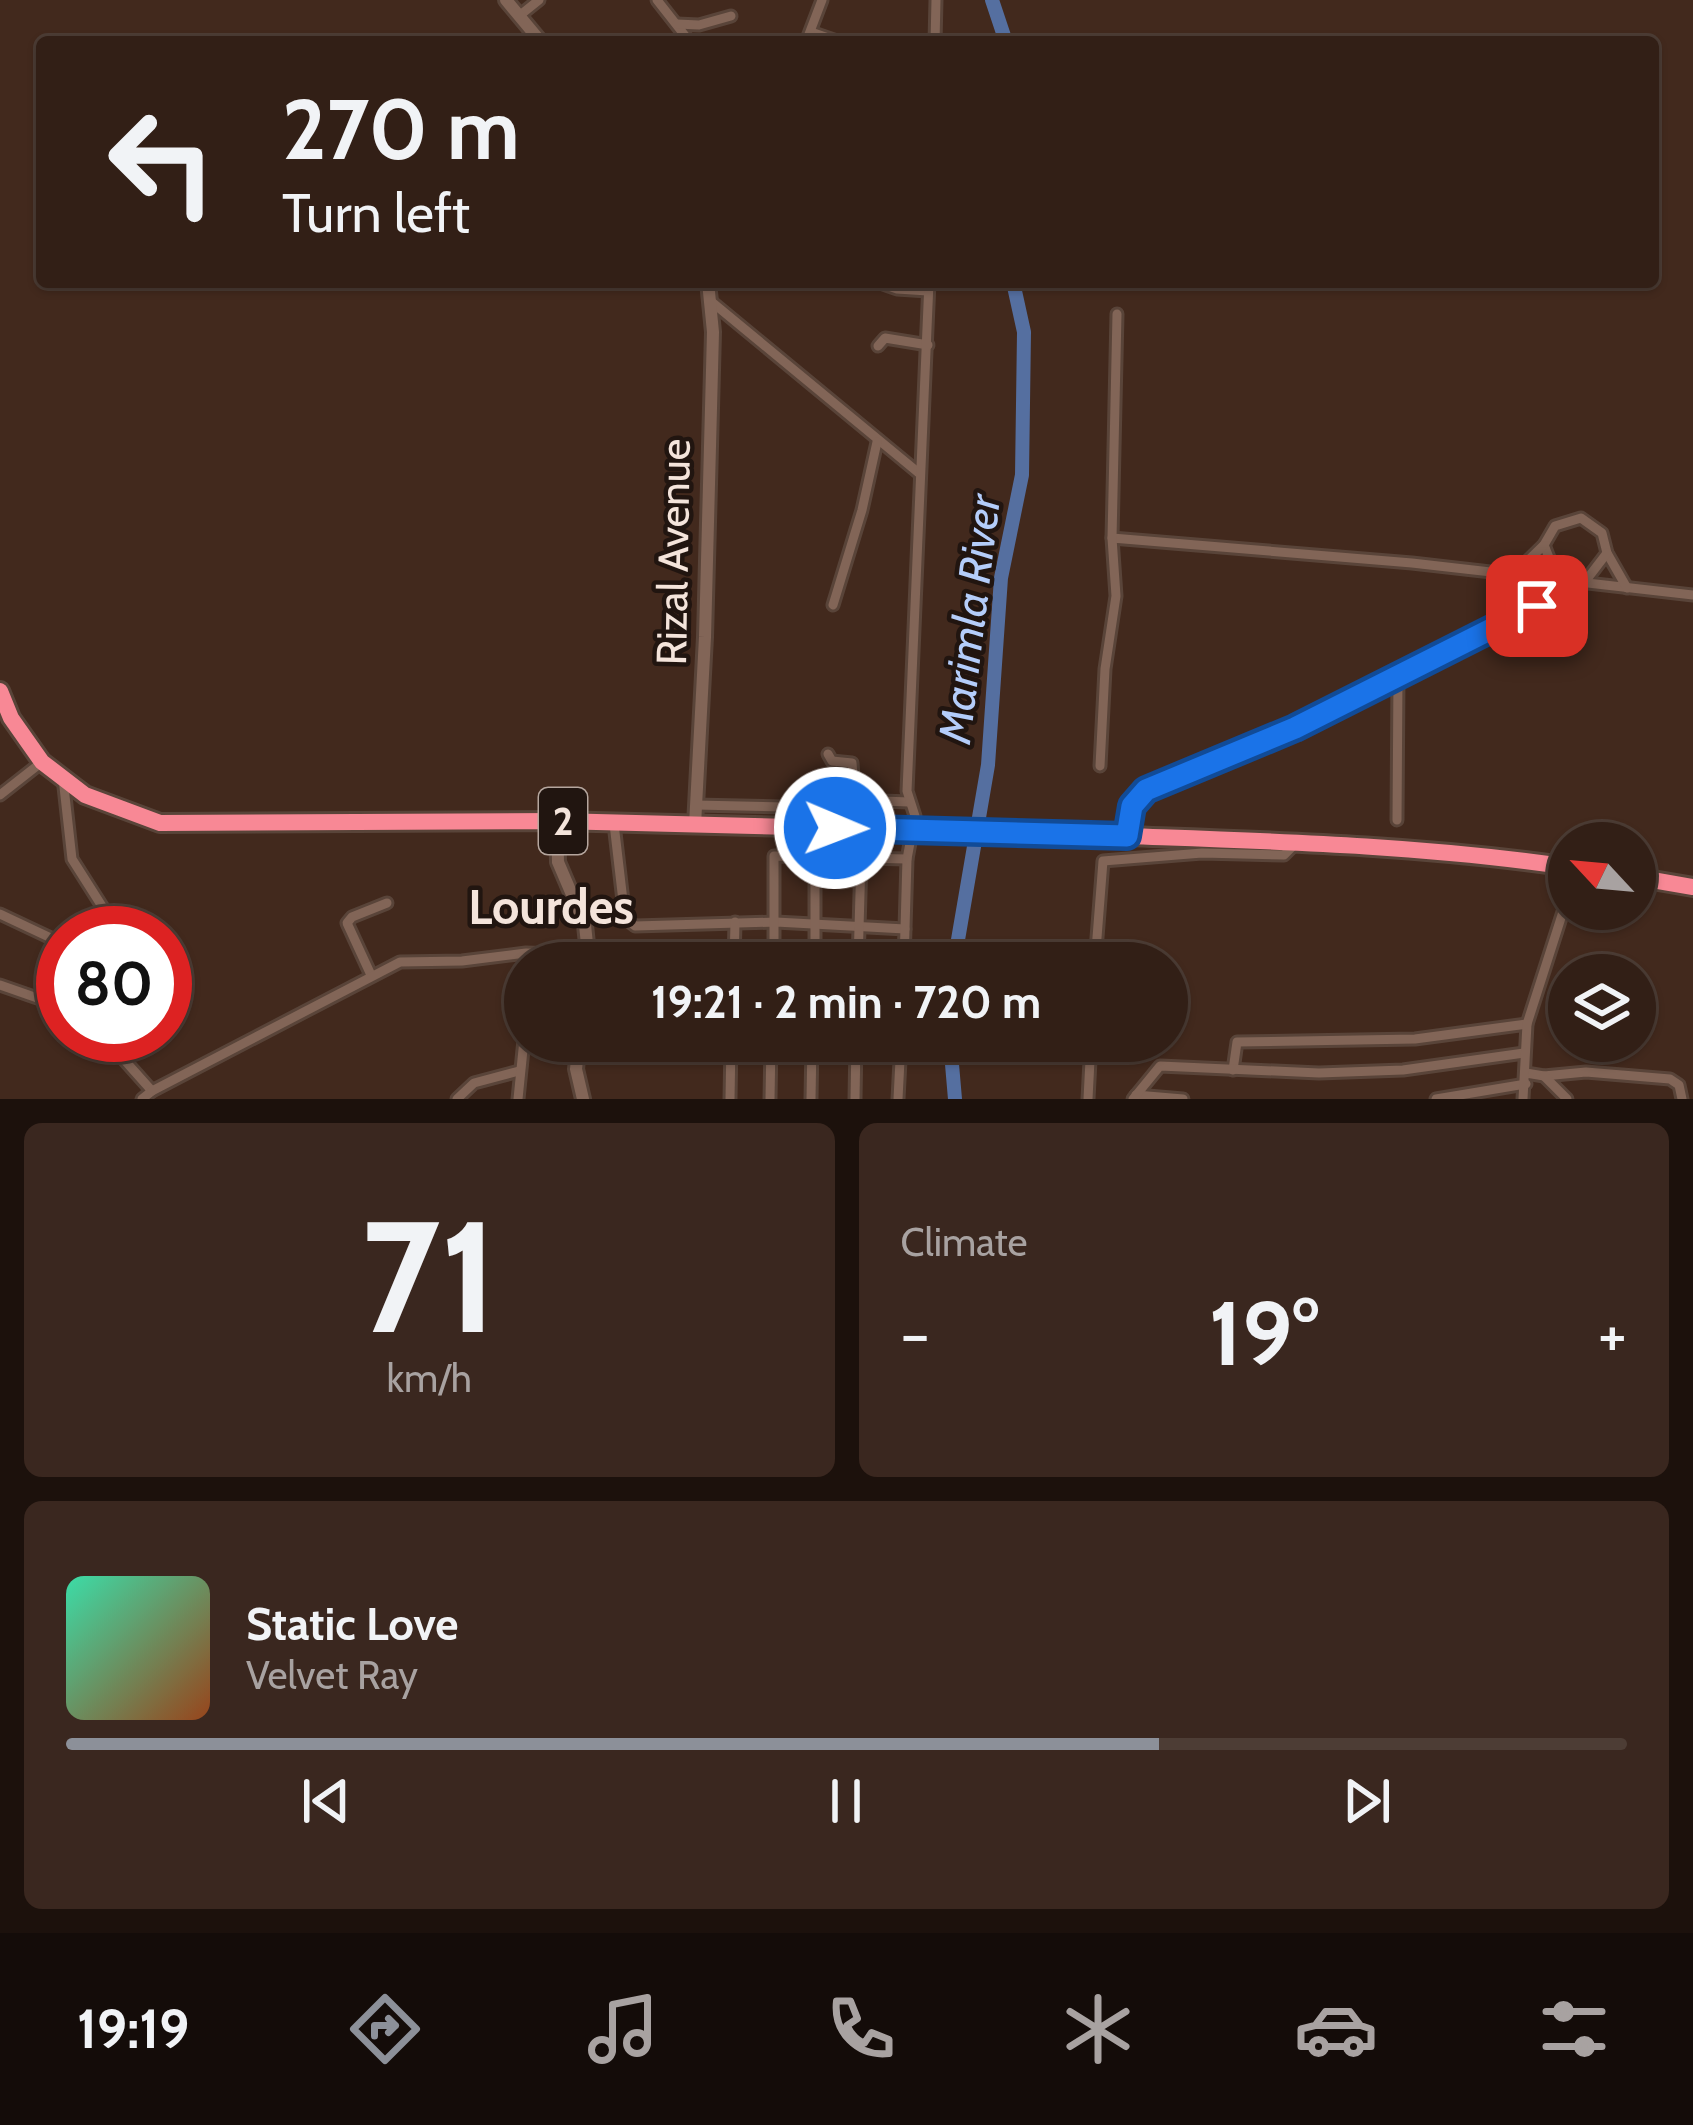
<!DOCTYPE html>
<html lang="en">
<head>
<meta charset="utf-8">
<style>
	:root { --surface:#321f16; --page:#3a271f; --text:#f1f3f6; --muted:#a8a2a1; --line:#4d3d35; --accent:#8c9099 }
	body { margin:0; font-family:Cabin,sans-serif; background:var(--page); color:var(--text); height:100vh; display:flex; flex-direction:column; font-size:45px; white-space:nowrap }
	* { box-sizing:border-box; margin:0 }
	p { font-size:39px; color:var(--muted) }
	.icon { flex:none; width:66px; height:66px; fill:none; stroke:currentColor; stroke-width:2; stroke-linecap:round; stroke-linejoin:round }
	.map { position:relative; height:1099px; overflow:hidden }
	.sheet { display:flex; flex-direction:column; gap:24px; padding:24px; background:#1c110c; flex:1 }
	.sheet>* { flex:none }
	.top-card { position:absolute; left:36px; top:36px; width:1623px; height:252px; border-radius:12px; box-shadow:0 3px 9px #0004,0 0 0 3px var(--line); background:#321f16; color:var(--text); overflow:hidden }
	.needle { width:78px; rotate:296deg }
	.buttons { position:absolute; left:1548px; top:822px; display:grid; gap:24px }
	.buttons a { display:grid; place-items:center; width:108px; height:108px; border-radius:50%; background:var(--surface); box-shadow:0 3px 9px #0004,0 0 0 3px var(--line); font-size:60px }
	.speed { position:absolute; left:36px; top:906px; display:flex; gap:24px; font-size:60px; font-weight:700; text-align:center }
	.speed>* { display:grid; place-content:center; width:156px; height:156px; border-radius:50%; background:var(--surface); box-shadow:0 3px 9px #0004,0 0 0 3px var(--line); line-height:1 }
	.speed .limit { border:18px solid #d22; background:#fff; color:#111 }
	.pin { position:absolute; display:grid; place-items:center; width:102px; height:102px; color:#fff; margin:-51px; border-radius:24px; box-shadow:0 6px 18px #0006 }
	.me { position:absolute; width:132px; margin:-66px; rotate:91deg; stroke-linejoin:round; filter:drop-shadow(0 0 9px #0008) }
	.turn { display:flex; align-items:center; gap:42px; height:252px; padding:0 48px; font-size:54px }
	.turn .icon { width:156px; height:156px; stroke-width:2.5 }
	.turn b { display:block; font-size:84px; line-height:102px }
	.big { font-size:90px; font-weight:700; line-height:1.1 }
	.sheet .tile { flex:1; display:flex; flex-direction:column; justify-content:center; gap:18px; min-width:0; padding:0 42px; border-radius:18px; background:var(--page) }
	.sheet .dial { align-items:center; gap:0 }
	.dial b { font-size:156px; line-height:1 }
	.song { display:flex; align-items:center; gap:36px }
	.cover { width:144px; height:144px; border-radius:18px; background:linear-gradient(135deg,hsl(160 70% 55%),hsl(20 70% 35%)) }
	.played { height:12px; border-radius:6px; background:linear-gradient(90deg,var(--accent) 70%,var(--line) 70%) }
	.keys { display:flex; justify-content:space-around; direction:ltr }
	.heat { display:flex; justify-content:space-between; align-items:center; font-size:66px; direction:ltr }
	.sheet .tiles { flex:1; display:grid; gap:24px; grid-template-columns:1fr 1fr }
	.tile:last-child { grid-column:span 2 }
	.trip { position:absolute; left:504px; top:942px; width:684px; height:120px; border-radius:60px; background:var(--surface); box-shadow:0 3px 9px #0004,0 0 0 3px var(--line); font-weight:700; line-height:120px; text-align:center }
	.tab-bar { display:flex; height:192px; justify-content:space-around; align-items:center; background:#140c09; color:var(--muted) }
	.tab-bar .icon { width:84px; height:84px }
	.tab-bar .current { color:var(--accent) }
	.tab-bar b { font-size:54px; color:var(--text) }
	.map>svg:first-child { display:block }
</style>
</head>
<body>
<div class="map">
<svg width="1693" height="1099" viewBox="0 0 1693 1099">
	<rect width="100%" height="100%" fill="#42291d"/>
	<g fill="none" stroke-linecap="round" stroke-linejoin="round">
		<g stroke="#556fa0" stroke-width="14">
			<polyline points="992,0 1006,42"/>
			<polyline points="954,963 988,765 1001,578 1022,475 1024,332 1013,282"/>
			<polyline points="950,1041 955,1099"/>
		</g>
		<g stroke="#594439" stroke-width="15">
			<g id="street">
				<polyline points="657,0 690,42"/>
				<polyline points="519,16 539,0"/>
				<polyline points="677,24 699,25 731,16"/>
				<polyline points="811,32 840,42"/>
				<polyline points="806,42 822,0"/>
				<polyline points="935,42 936,0"/>
				<polyline points="877,282 897,289 928,291"/>
				<polyline points="713,303 920,474"/>
				<polyline points="878,346 885,338 928,345"/>
				<polyline points="1112,538 1412,563 1693,595"/>
				<polyline points="1544,545 1559,583"/>
				<polyline points="1514,574 1544,545 1555,526 1581,518 1602,533 1607,553 1627,588"/>
				<polyline points="833,605 862,510 877,442"/>
				<polyline points="828,754 832,761 852,763 855,800 909,802"/>
				<polyline points="1100,766 1105,669 1116,596 1112,538 1117,314"/>
				<polyline points="63,778 72,859 119,933"/>
				<polyline points="0,795 42,762"/>
				<polyline points="696,805 785,807"/>
				<polyline points="1397,820 1398,677"/>
				<polyline points="614,824 625,918 635,926 776,922 905,929"/>
				<polyline points="1127,836 1132,806 1146,790 1295,728 1584,583 1607,553"/>
				<polyline points="0,914 53,939 63,949"/>
				<polyline points="734,963 735,922"/>
				<polyline points="774,963 774,856 907,859"/>
				<polyline points="815,963 815,858"/>
				<polyline points="858,963 861,859"/>
				<polyline points="904,963 907,859 915,816 907,791 929,282"/>
				<polyline points="1095,963 1103,861 1202,853 1284,855 1295,844"/>
				<polyline points="371,975 347,923 352,917 387,903"/>
				<polyline points="0,985 63,1007"/>
				<polyline points="102,1035 152,1091 142,1099"/>
				<polyline points="1233,1070 1237,1042 1415,1039 1527,1024"/>
				<polyline points="1526,1073 1544,1076 1586,1072 1670,1079 1679,1085 1682,1099"/>
				<polyline points="1544,1076 1567,1099"/>
				<polyline points="152,1091 400,962 462,961 526,953 589,955"/>
				<polyline points="1136,1095 1183,1099"/>
				<polyline points="457,1099 474,1083 519,1071"/>
				<polyline points="518,1099 525,1030"/>
				<polyline points="730,1099 731,1041"/>
				<polyline points="770,1099 771,1041"/>
				<polyline points="811,1099 812,1041"/>
				<polyline points="855,1099 856,1041"/>
				<polyline points="898,1099 901,1041"/>
				<polyline points="1088,1099 1091,1041"/>
				<polyline points="1133,1099 1160,1066 1319,1073 1403,1070 1524,1053"/>
				<polyline points="1436,1099 1526,1084"/>
				<polyline points="1523,1099 1527,1024 1569,893"/>
			</g>
		</g>
		<g stroke="#594439" stroke-width="18">
			<g id="secondary">
				<polyline points="506,0 541,42"/>
				<polyline points="557,821 558,862 585,925 589,963"/>
				<polyline points="695,825 705,637 713,332 708,282"/>
				<polyline points="579,1041 576,1069 583,1099"/>
			</g>
		</g>
		<g stroke="#594439" stroke-width="22">
			<g id="highway">
				<polyline points="0,691 11,718 42,762 85,795 160,823 557,821 911,830"/>
				<path d="M1101,835C1257,841 1414,844 1569,867"/>
				<polyline points="1635,877 1693,887"/>
			</g>
		</g>
		<use href="#street" stroke="#826557" stroke-width="9"/>
		<use href="#secondary" stroke="#826557" stroke-width="12"/>
		<use href="#highway" stroke="#f88895" stroke-width="16"/>
		<g stroke="#594439" stroke-width="22" stroke-linecap="butt">
			<polyline id="highway-bridge" points="911,830 1101,835"/>
		</g>
		<use href="#highway-bridge" stroke="#f88895" stroke-width="16"/>
	</g>
	<g fill="none" stroke-linecap="round" stroke-linejoin="round">
		<g stroke="#114b97" stroke-width="30">
			<polyline id="route" points="835,828 1127,836 1132,806 1146,790 1295,728 1537,606"/>
		</g>
		<use href="#route" stroke="#1a73e8" stroke-width="21"/>
	</g>
	<g text-anchor="middle" dominant-baseline="central" stroke-width="9" stroke-linejoin="round" paint-order="stroke">
		<rect fill="#211510" stroke="#b5a69e" stroke-width="3" x="539" y="788" width="48" height="66" rx="9"/>
		<g font-size="39" font-weight="bold" fill="#f4e4db">
			<text x="563" y="821">2</text>
		</g>
		<g font-size="42" fill="#f4e4db" stroke="#211510">
			<text transform="translate(673 552) rotate(-89)">Rizal Avenue</text>
		</g>
		<g font-size="45" font-style="italic" fill="#b4cdfa" stroke="#211510">
			<text transform="translate(969 619) rotate(-83)">Marimla River</text>
		</g>
		<g font-size="48" font-weight="bold" fill="#f4e4db" stroke="#211510">
			<text x="551" y="907">Lourdes</text>
		</g>
	</g>
</svg>
<div class="buttons">
<a><svg class="needle" viewBox="-14 -14 28 28"><path d="M0-13l5 13h-10z" fill="#e53935"/><path d="M0 13l5-13h-10z" fill="#a8a2a1"/></svg></a>
<a><svg class="icon" aria-label="layers" viewBox="0 0 24 24"><path d="M12 4l9 5-9 5-9-5zM3 14l9 5 9-5"/></svg></a>
</div>
<div class="speed"><div class="limit">80</div></div>
<div class="pin" style="left:1537px;top:606px;background:#d93025"><svg class="icon" aria-label="arrive" viewBox="0 0 24 24"><path d="M6 21V4h12l-3 4 3 4H6"/></svg></div>
<svg class="me" style="left:835px;top:828px" viewBox="-20 -20 40 40"><circle r="17" fill="#1a73e8" stroke="#fff" stroke-width="3"/><path d="M0-11L8 9 0 5-8 9z" fill="#fff"/></svg>
<div class="trip">19:21 · 2 min · 720 m</div>
<div class="top-card">
<div class="turn"><svg class="icon" aria-label="left" viewBox="0 0 24 24"><path d="M17 20v-9H6M10 6l-5 5 5 5"/></svg><div><b>270 m</b>Turn left</div></div>
</div>
</div>
<section class="sheet">
<div class="tiles">
<div class="tile dial"><b>71</b><p>km/h</p></div>
<div class="tile"><p>Climate</p>
<div class="heat"><a>−</a><b class="big">19°</b><a>+</a></div>
</div>
<div class="tile">
<div class="song"><i class="cover"></i><div><b>Static Love</b><p>Velvet Ray</p></div></div>
<div class="played"></div>
<div class="keys"><svg class="icon" aria-label="previous" viewBox="0 0 24 24"><path d="M18 5L8 12l10 7zM5 5v14"/></svg><svg class="icon" aria-label="pause" viewBox="0 0 24 24"><path d="M8 5v14M16 5v14"/></svg><svg class="icon" aria-label="next" viewBox="0 0 24 24"><path d="M6 5l10 7-10 7zM19 5v14"/></svg></div>
</div>
</div>
</section>
<nav class="tab-bar">
<b>19:19</b>
<svg class="icon current" aria-label="directions" viewBox="0 0 24 24"><path d="M12 3l9 9-9 9-9-9zM9 14v-3h6M13 9l2 2-2 2"/></svg>
<svg class="icon" aria-label="music" viewBox="0 0 24 24"><path d="M9 18V5l10-2v13"/><circle cx="6" cy="18" r="3"/><circle cx="16" cy="16" r="3"/></svg>
<svg class="icon" aria-label="phone" viewBox="0 0 24 24"><path d="M5 4h4l2 5-3 2q2 4 5 5l2-3 5 2v4C11 20 4 13 5 4z"/></svg>
<svg class="icon" aria-label="climate" viewBox="0 0 24 24"><path d="M12 3v18M4 7l16 10M4 17L20 7"/></svg>
<svg class="icon" aria-label="car" viewBox="0 0 24 24"><path d="M5 17H2v-5l4-1 3-4h7l3 4 3 1v5h-3M9 17h6M6 11h13"/><circle cx="7" cy="17" r="2"/><circle cx="17" cy="17" r="2"/></svg>
<svg class="icon" aria-label="filters" viewBox="0 0 24 24"><path d="M4 7h16M4 17h16"/><circle cx="9" cy="7" r="2"/><circle cx="15" cy="17" r="2"/></svg>
</nav>
</body>
</html>
